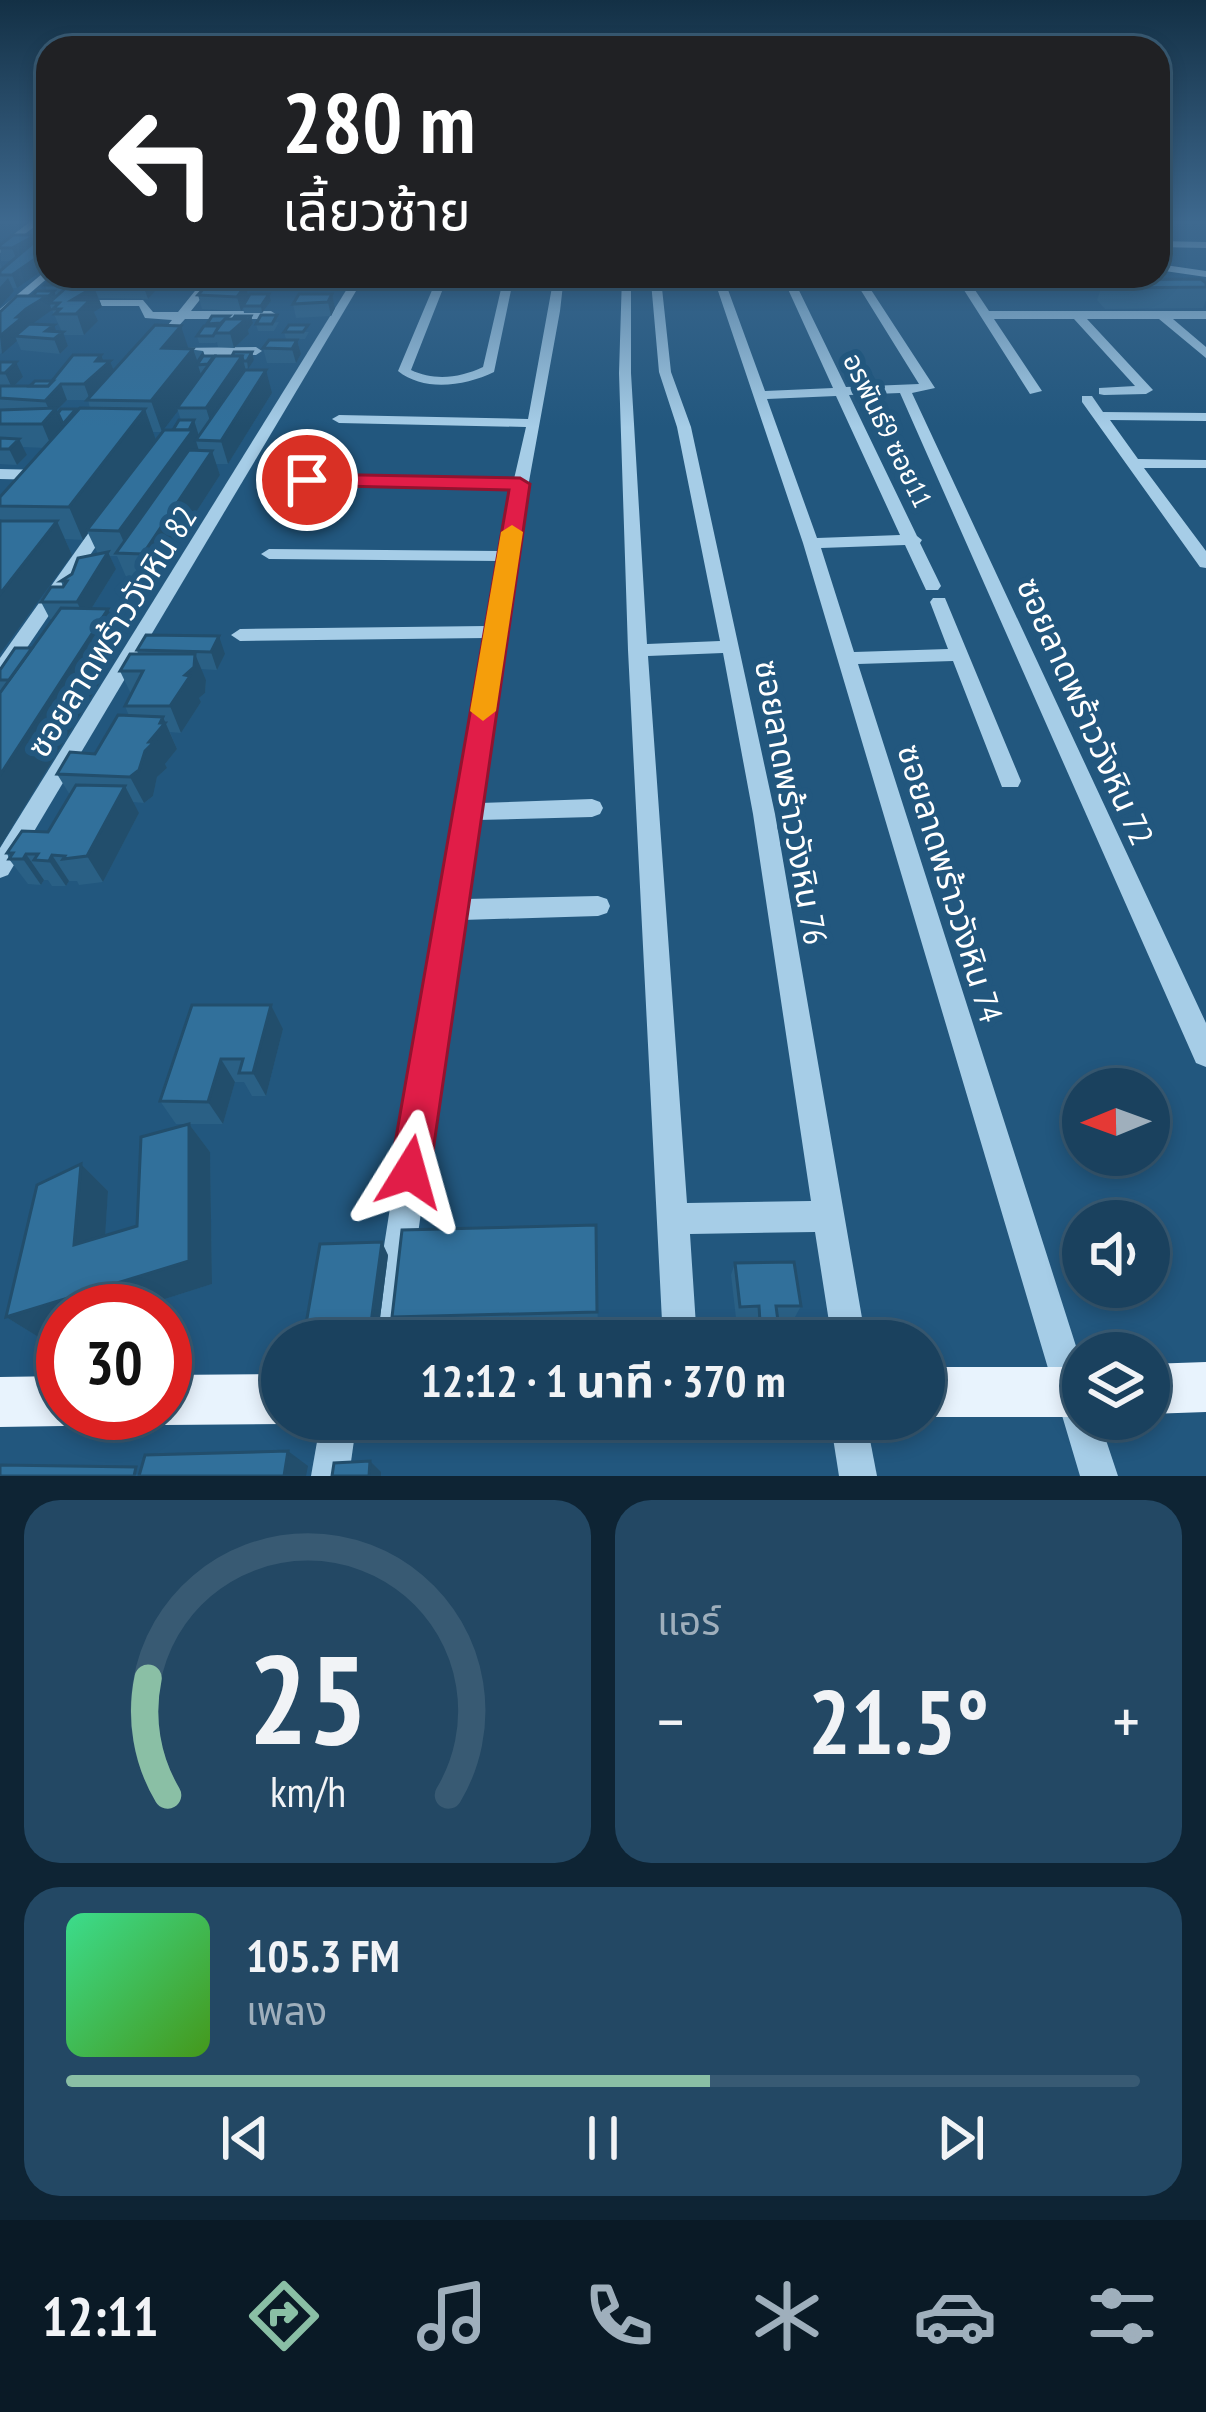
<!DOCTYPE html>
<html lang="th">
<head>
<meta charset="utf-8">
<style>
	:root { --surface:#1a415e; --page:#234864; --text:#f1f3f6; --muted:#9fafbc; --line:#385a73; --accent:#8abfa5 }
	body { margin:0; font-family:"PT Sans Narrow","Noto Sans Thai",sans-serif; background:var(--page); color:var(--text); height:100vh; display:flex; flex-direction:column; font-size:45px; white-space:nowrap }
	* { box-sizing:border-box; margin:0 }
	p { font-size:39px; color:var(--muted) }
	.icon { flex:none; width:66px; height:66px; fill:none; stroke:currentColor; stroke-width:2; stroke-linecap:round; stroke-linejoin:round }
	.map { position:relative; height:1476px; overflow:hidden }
	.side { display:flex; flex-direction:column; gap:24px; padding:24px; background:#0e2434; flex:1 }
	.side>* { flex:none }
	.banner { position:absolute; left:36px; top:36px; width:1134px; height:252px; border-radius:36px; box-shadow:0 6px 18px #0003,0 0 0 3px var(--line); background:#202124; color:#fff; overflow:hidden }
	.needle { width:78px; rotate:269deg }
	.controls { position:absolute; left:1062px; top:1068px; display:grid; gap:24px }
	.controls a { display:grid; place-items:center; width:108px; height:108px; border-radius:50%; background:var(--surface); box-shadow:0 6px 18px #0003,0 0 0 3px var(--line); font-size:60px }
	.speed { position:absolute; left:36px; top:1284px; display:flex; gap:24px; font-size:60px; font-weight:700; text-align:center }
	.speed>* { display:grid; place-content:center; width:156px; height:156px; border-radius:50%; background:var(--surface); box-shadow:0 6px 18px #0003,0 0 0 3px var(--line); line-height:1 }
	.speed .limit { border:18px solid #d22; background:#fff; color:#111 }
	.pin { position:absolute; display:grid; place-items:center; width:102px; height:102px; color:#fff; margin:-51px; border:6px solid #fff; border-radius:50%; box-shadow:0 3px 12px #0007 }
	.me { position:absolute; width:132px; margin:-66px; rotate:8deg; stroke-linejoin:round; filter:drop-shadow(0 0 9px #0008) }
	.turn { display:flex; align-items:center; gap:42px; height:252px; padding:0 48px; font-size:54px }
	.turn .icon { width:156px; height:156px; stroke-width:2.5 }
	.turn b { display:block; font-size:84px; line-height:102px }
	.big { font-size:90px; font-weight:700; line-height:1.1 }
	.side .tile { flex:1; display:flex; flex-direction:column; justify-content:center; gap:18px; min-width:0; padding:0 42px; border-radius:36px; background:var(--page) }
	.side .dial { align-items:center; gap:0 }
	.dial svg { height:312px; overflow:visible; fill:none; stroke:var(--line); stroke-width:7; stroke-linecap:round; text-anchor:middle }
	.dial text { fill:var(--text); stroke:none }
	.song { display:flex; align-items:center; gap:36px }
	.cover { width:144px; height:144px; border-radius:18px; background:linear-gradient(135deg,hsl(150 70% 55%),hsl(100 70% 35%)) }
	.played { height:12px; border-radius:6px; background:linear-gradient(90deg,var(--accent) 60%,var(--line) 60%) }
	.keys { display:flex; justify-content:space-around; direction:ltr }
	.heat { display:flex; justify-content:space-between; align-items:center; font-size:66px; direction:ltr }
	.side .tiles { flex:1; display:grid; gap:24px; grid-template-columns:1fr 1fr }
	.tile:last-child { grid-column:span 2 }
	.trip { position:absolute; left:261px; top:1320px; width:684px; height:120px; border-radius:60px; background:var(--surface); box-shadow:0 6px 18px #0003,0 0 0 3px var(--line); font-weight:700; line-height:120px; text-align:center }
	.dock { display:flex; height:192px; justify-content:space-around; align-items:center; background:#0a1a26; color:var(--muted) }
	.dock .icon { width:84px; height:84px }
	.dock .selected { color:var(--accent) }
	.dock b { font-size:54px; color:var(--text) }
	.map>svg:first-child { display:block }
</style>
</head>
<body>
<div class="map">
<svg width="1206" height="1476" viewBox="0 0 1206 1476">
	<rect width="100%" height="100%" fill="#22577e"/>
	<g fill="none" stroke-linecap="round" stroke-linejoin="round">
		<g fill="#a6cde7" fill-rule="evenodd">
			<polygon points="32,220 43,220 0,253 0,245"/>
			<polygon points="1158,241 1206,242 1206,248 1158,247"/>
			<polygon points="1158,264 1206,271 1206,277 1158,270"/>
			<polygon points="48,269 50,276 0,319 0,309"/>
			<polygon points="207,276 218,276 215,281 284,281 289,284 284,287 210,287 191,311 271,311 277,315 271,319 185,319 157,350 151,346 172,320 145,318 139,306 72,306 66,303 72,300 143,300 153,312 178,312"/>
			<polygon points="355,276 365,276 8,875 0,878 0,848"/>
			<path d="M438,276H448L411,370C434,381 460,378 483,367L504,276H514L494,372C465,386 424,392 398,371Z"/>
			<polygon points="554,276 564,276 560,311 522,520 480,803 592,799 600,802 603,808 600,814 592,817 477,820 465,899 598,896 607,899 610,906 607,913 598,916 462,920 403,1341 369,1341 437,910 486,638 240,641 231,635 240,629 487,626 499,561 269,559 261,554 269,549 500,551 512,488 307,485 299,480 307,475 514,479 526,427 339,423 332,419 339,415 528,419"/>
			<path d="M622,276H657L661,279L671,372L691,427L775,814L866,1341H832L815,1232L690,1234L697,1341H663L628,650L619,373ZM631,281L651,282L659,372L677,427L720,641L647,644L631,373ZM723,653L753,814L811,1201L687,1203L648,656Z"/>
			<path d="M713,276H723L765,391L833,388L782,276H792L846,387L919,384L852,276H862L935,388L912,393L1206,1023V1067L1196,1063L900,393L849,395L917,536L922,540L920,543L941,586L938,590H926L905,545L821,548L854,652L948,649L930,602L933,598H945L1021,781L1018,787H1002L953,661L858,664L1083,1368V1419H1099L1118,1476H1080L803,543ZM836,396L900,535L817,538L767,399Z"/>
			<polygon points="955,276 1149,279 1147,276 1158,276 1161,280 1152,285 971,284 989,311 1206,311 1206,319 1173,319 1206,347 1206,358 1159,319 1087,319 1153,390 1146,394 1104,395 1099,394 1099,388 1135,386 1074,319 994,319 1042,391 1030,394"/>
			<polygon points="177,348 256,347 262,351 256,355 173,355 171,352"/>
			<polygon points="1082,396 1092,396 1103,412 1206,413 1206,421 1110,420 1138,459 1206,460 1206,468 1144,468 1206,551 1206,568 1200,567 1082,402"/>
			<polygon points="0,469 45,470 53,475 45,480 0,479"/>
			<polygon points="108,512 116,517 7,677 0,678 0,658 102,514"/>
			<polygon points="321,1419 357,1419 349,1476 311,1476"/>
			<polygon points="830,1419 866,1419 877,1476 839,1476"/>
		</g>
		<g fill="#e8f3fd" fill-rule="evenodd">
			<polygon points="1206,1362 1206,1412 1149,1414 1149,1364"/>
			<rect x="924" y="1367" width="159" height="50"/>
			<polygon points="282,1374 282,1419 295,1419 282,1424 165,1425 145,1413 165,1413 165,1375"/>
			<polygon points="63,1376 63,1413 83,1413 81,1419 63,1426 0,1427 0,1377"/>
		</g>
	</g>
	<g fill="#2a6085" fill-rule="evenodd">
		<polygon points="34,220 48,220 48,267 17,288 13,288 14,291 0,307 0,263 3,270 13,261 1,261 0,245 38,240 48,231 38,231"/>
		<path d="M91,276H155L159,287L148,299L99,298L98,296L102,307L94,312L98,321L84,335H64L68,346L60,354L21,350L17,341L0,354V312L32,296L47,291L45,285L68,278L71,285L69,286L93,284ZM52,310L62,332L31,324Z"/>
		<polygon points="1104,280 1206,283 1206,300 1203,308 1105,309 1097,300"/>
		<polygon points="246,285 249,297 271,301 262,313 244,313 243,307 241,311 202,309 198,295"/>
		<polygon points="332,294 335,308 331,316 296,318 293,304"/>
		<polygon points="251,316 253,323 248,330 249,334 234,348 218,347 217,342 215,343 199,343 197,336 208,326 207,324"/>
		<polygon points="279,322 274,331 258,331 256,324"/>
		<polygon points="284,332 309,332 305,339 286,339"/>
		<polygon points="297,340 301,354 296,363 267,363 263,348"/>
		<path d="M188,349L203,351L205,356H232L252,352L254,360L246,370L272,393L228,464H216L220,475L153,579H127L117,556H110L116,569L92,608L124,643L0,847V670L32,648L52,619H50L41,602L63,587L61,581L98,554L88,533L83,540L65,539L72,555L0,519V497L45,448L23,447L27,455L17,465L0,464V362L23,377L14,386H30L53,381L103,361H110L114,371ZM67,400H88L90,409L58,413L57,410ZM178,411L181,420L173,430L156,440L153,432H162Z"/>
		<polygon points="146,635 225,654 217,670 201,669 206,680 205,693 199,698 201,702 181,733 170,732 177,749 165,764 167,768 157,777 153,796 144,803 133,802 139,813 103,882 79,885 77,881 69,881 66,886 52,886 48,880 44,880 41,885 28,884 9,859 7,853 48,832 70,795 57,774 95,754 129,716 125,706 131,694 120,671 138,654 137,650"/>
		<polygon points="271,1005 283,1029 266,1096 252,1096 244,1082 235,1082 223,1124 189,1124 210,1152 212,1284 127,1311 63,1311 40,1338 6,1317 81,1164 108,1191 105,1236 137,1226 189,1124 176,1124 160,1101"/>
		<polygon points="596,1225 598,1334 404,1339 392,1317"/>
		<polygon points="388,1255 378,1334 315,1335 306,1324"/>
		<polygon points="735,1263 801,1306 795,1317 778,1317 773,1331 756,1332 754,1318 736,1318 731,1275"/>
	</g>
	<g fill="#224e6c">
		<polygon points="36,235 41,247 17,261 12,248"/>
		<polygon points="48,244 48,267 17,288 12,275"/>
		<polygon points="152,276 155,276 159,287 148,299 143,285"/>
		<polygon points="8,278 14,291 0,307 0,287"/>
		<polygon points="68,278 71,285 64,291 61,285"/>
		<polygon points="246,285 249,299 241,311 237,297"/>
		<polygon points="94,287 102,307 94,312 98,321 84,335 72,300"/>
		<polygon points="54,291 57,298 50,305 52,310 15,336 17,341 2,354 0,336 26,309"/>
		<polygon points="269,294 271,301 262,313 261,306"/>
		<polygon points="332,294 335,308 331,316 328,302"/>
		<polygon points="251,316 253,323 248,330 249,334 234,348 230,333"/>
		<polygon points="54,325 58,336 63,332 68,346 60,354 54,339 46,331"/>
		<polygon points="181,326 190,353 193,349 197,360 203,351 205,358 198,365 202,378 177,408 178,411 162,432 151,401 162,348"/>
		<polygon points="297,340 301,354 296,363 292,349"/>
		<polygon points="252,352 254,360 248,369 247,361"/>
		<polygon points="101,355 105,365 110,361 116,376 90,400 84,384"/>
		<polygon points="242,356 248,378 213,431 206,408"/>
		<polygon points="16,362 23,377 12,388 5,373"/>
		<polygon points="266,370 272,393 228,464 221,441"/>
		<polygon points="61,384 67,400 57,410 63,424 76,409 79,417 52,448 42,424 51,414 45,401"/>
		<polygon points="145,409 156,440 87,530 88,533 83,540 69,507"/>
		<polygon points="194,420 199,436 196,441 200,454 129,554 119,531"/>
		<polygon points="19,439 27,455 17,465 9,449"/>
		<polygon points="212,451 220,475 153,579 143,554"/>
		<polygon points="57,521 72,555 0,654 0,594"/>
		<polygon points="108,552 116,569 85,619 77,602"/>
		<polygon points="108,609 124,643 0,847 0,775"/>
		<polygon points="219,636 225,654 217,670 211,652"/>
		<polygon points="195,654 206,680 205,693 199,698 201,702 181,733 170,706"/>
		<polygon points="163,717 177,749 165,764 167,768 157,777 153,796 144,803 130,777"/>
		<polygon points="125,786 139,813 103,882 87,856"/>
		<polygon points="26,854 44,880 41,885 23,859"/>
		<polygon points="52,855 69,881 66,886 49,861"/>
		<polygon points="271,1005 283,1029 266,1096 253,1073"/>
		<polygon points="221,1059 235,1082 223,1124 208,1102"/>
		<polygon points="189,1124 210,1152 212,1284 127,1311 63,1311 63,1331 40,1338 6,1317 189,1261"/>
		<polygon points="81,1164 108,1191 103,1269 74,1245"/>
		<polygon points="382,1242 388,1255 378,1334 371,1323"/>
		<polygon points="288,1451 308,1466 306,1476 284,1476"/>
		<polygon points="370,1461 381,1472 381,1476 369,1476"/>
	</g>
	<g fill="#31709b" stroke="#224e6c" stroke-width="3">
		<polygon points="48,231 48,240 37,240"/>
		<polygon points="13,235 36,235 12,248 0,248 0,245"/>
		<polygon points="33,243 48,243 41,250 48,250 12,275 0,275 0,271"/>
		<polygon points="103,276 152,276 143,285 94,285"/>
		<polygon points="52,278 68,278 61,285 45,285"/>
		<polygon points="1201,279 1206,283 1206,287 1113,288 1104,280"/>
		<polygon points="246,285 237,297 198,295 205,287"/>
		<polygon points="68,286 94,287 72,300 90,300 76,314 55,314 60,309 53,309 59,303 49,303"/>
		<polygon points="37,291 54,291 48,297 32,296"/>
		<polygon points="250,294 269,294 261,306 243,306"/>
		<polygon points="299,294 332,294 328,302 293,304"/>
		<polygon points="17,296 47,296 26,309 17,317 23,317 0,336 0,312"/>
		<polygon points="261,315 277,315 272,324 256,324"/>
		<polygon points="212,316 229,316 221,323 207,324"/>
		<polygon points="235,316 251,316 247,323 246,319 233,319"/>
		<polygon points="225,319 246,319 230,333 214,333"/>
		<polygon points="29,324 54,325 46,331 63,332 54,339 15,336"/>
		<polygon points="155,325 181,326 162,348 193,349 151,401 87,400"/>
		<polygon points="289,325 308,325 303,332 284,332"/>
		<polygon points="204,326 219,326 213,336 197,336"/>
		<polygon points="269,340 297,340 292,349 263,348"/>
		<polygon points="234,352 252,352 247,361 243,361 242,356 232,356"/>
		<polygon points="73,355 101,355 96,361 110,361 84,384 61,384 45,401 0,398 0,386 48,386"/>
		<polygon points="203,356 214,356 208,364 197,365"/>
		<polygon points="215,356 242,356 206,408 177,408"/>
		<polygon points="0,362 16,362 5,373 0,373"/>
		<polygon points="245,370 266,370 221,441 196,440"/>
		<polygon points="35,381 53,381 48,386 30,386"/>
		<polygon points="56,408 42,424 0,424 0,410"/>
		<polygon points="80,408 145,409 69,507 0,506 0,497"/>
		<polygon points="61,409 76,409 63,424 58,413"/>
		<polygon points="179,420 194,420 189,430 173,430"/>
		<polygon points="164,430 193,430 119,531 87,530"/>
		<polygon points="0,438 19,439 9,449 0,449"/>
		<polygon points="189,450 212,451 143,554 116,553"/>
		<polygon points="0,521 57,521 0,594"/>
		<polygon points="108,552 77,602 41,602 51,587 63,587 67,581 61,581 72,574 78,558"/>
		<polygon points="61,608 108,609 0,775 0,693"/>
		<polygon points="146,635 219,636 211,652 137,650"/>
		<polygon points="15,648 32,648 9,680 0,680 0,670"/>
		<polygon points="130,654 195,654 194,667 185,675 190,676 170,706 125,706 143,671 120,671"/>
		<polygon points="118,715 163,717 160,723 165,723 149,742 154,742 145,751 139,770 130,777 57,774 70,752 95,754"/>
		<polygon points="76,785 125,786 87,856 63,859 65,856 52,855 49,861 34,860 38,854 26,854 23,859 9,859 13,853 7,853 22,831 48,832"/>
		<polygon points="192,1005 271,1005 253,1073 239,1073 243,1059 221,1059 208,1102 160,1101"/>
		<polygon points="189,1124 189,1261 6,1317 37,1185 81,1164 74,1245 137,1226 141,1137"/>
		<polygon points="596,1225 597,1312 392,1317 402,1230"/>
		<polygon points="382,1242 371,1323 306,1324 320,1244"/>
		<polygon points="794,1262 801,1306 776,1306 778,1321 760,1322 759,1306 740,1307 735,1263"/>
		<polygon points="288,1451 284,1476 139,1476 145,1455"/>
		<polygon points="370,1461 369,1476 332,1476 334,1463"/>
		<polygon points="0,1465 136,1467 134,1476 0,1476"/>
	</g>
	<linearGradient id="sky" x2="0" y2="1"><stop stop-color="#133045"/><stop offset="0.52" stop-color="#3e698f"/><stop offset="1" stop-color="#3e698f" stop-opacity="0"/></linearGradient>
	<rect width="1206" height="427" fill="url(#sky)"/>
	<polygon fill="#e11d48" stroke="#92132f" stroke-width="3" points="307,474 520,478 530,484 430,1172 424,1186 410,1192 396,1186 390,1172 509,490 300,485 297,480"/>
	<polygon fill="#f59e0b" points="512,525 523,532 496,711 483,721 470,711 501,532"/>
	<g text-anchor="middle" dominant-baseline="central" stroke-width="12" stroke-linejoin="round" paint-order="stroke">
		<g font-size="27" fill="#fff" stroke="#22577e">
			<text transform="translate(888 430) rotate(64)">อรพันธ์9 ซอย11</text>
		</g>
		<g font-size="33" fill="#fff" stroke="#22577e">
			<text transform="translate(111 631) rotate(-58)">ซอยลาดพร้าววังหิน 82</text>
			<text transform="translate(1086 711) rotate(66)">ซอยลาดพร้าววังหิน 72</text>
			<text transform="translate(792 802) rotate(80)">ซอยลาดพร้าววังหิน 76</text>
			<text transform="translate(951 883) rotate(73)">ซอยลาดพร้าววังหิน 74</text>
		</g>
	</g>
</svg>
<div class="controls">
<a><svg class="needle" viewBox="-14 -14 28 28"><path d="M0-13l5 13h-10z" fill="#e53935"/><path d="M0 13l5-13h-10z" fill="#9fafbc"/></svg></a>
<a><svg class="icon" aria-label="sound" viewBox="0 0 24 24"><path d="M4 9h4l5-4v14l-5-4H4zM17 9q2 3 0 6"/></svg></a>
<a><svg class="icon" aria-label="layers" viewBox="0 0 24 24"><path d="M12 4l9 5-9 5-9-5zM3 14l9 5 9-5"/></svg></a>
</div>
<div class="speed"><div class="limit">30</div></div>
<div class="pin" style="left:307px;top:480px;background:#d93025"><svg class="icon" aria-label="arrive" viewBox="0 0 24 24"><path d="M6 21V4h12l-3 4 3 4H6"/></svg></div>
<svg class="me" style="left:410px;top:1172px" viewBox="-20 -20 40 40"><path d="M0-17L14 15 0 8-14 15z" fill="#e11d48" stroke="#fff" stroke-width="4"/></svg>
<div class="trip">12:12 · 1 นาที · 370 m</div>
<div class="banner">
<div class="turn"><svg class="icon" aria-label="left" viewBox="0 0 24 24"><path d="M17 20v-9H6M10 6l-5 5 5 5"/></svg><div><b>280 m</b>เลี้ยวซ้าย</div></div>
</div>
</div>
<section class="side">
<div class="tiles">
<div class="tile dial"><svg viewBox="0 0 100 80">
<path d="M14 69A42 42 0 1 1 86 69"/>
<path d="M14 69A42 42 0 0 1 9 39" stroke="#8abfa5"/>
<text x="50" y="56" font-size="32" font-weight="700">25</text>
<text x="50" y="72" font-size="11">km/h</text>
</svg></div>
<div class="tile"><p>แอร์</p>
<div class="heat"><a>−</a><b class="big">21.5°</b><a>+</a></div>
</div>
<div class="tile">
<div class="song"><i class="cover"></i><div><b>105.3 FM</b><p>เพลง</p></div></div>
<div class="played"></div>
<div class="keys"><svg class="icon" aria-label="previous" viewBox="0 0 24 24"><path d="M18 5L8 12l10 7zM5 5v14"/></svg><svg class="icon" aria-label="pause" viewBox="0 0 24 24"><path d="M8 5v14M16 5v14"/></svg><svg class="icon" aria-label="next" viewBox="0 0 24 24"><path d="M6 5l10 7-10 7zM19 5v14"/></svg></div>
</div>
</div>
</section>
<nav class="dock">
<b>12:11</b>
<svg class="icon selected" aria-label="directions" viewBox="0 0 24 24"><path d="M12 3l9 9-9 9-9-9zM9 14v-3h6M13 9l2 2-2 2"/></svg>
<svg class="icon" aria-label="music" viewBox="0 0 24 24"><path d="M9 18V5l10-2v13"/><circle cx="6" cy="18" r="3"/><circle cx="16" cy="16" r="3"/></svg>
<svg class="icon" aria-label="phone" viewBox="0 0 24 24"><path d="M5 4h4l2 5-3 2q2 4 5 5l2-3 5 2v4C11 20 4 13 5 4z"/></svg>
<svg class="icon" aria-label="climate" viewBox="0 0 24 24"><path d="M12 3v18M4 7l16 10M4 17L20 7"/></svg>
<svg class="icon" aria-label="car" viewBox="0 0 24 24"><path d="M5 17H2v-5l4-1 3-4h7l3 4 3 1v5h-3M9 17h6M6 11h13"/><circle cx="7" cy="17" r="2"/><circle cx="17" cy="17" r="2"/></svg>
<svg class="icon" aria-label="filters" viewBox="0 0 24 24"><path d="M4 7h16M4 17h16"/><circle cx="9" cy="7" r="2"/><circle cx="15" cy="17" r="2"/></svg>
</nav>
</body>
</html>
